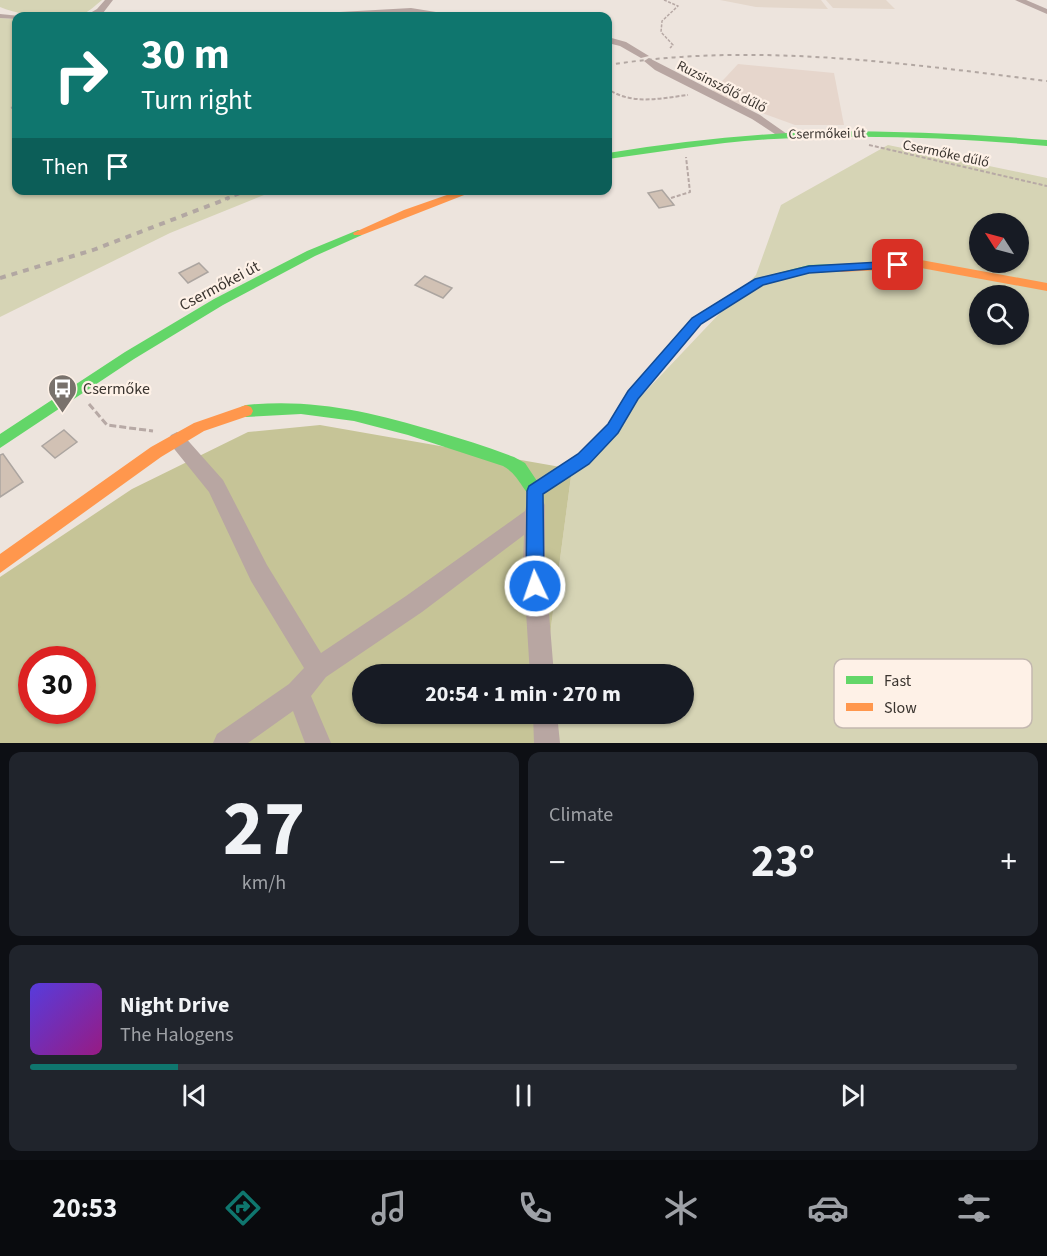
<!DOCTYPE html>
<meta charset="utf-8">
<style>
body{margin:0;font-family:"Source Sans 3",sans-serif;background:#20242c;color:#f1f3f6;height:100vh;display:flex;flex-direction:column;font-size:22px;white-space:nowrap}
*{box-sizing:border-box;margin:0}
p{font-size:20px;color:#9ea1a6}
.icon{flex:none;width:33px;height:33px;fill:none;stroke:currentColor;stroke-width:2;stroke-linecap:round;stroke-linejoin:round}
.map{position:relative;height:743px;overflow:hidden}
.sheet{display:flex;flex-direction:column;gap:9px;padding:9px;background:#0d0f14;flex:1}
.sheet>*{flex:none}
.banner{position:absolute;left:12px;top:12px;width:600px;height:183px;border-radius:12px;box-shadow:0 2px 4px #0004;background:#0f766e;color:#fff;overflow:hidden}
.needle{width:39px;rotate:306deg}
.fabs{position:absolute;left:969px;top:213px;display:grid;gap:12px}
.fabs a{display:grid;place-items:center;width:60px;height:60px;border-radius:50%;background:#171b24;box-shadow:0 2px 4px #0004;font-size:30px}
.speed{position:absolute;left:18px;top:646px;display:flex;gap:12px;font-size:30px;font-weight:700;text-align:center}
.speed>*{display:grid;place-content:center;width:78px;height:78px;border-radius:50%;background:#171b24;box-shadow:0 2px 4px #0004;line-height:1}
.speed .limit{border:9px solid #d22;background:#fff;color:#111}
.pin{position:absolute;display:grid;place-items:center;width:51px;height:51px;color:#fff;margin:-26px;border-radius:12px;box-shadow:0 3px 9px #0006}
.me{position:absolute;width:66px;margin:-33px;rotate:357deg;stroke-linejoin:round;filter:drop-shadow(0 0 4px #0008)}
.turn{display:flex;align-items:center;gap:21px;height:126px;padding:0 30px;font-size:27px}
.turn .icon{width:78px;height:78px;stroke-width:2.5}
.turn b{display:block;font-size:42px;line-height:51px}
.then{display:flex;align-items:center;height:57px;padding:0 30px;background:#0003;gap:12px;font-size:22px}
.big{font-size:45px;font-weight:700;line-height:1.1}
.sheet .widget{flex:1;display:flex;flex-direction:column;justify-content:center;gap:9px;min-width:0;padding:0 21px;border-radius:12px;background:#20242c}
.sheet .dial{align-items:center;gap:0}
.dial b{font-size:78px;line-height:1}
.song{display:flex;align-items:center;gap:18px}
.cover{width:72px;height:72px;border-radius:9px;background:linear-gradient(135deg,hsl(250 70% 55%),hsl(310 70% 35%))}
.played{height:6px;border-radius:3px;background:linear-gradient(90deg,#0f766e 15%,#363941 15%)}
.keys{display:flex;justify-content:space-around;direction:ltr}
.heat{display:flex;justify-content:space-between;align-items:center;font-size:33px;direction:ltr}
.sheet .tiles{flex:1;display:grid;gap:9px;grid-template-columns:1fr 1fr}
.widget:last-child{grid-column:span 2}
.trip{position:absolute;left:352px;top:664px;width:342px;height:60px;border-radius:30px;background:#171b24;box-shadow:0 2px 4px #0004;font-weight:700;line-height:60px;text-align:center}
.menu{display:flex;height:96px;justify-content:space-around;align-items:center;background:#090b0e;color:#9ea1a6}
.menu .icon{width:42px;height:42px}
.menu .active{color:#0f766e}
.menu b{font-size:27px;color:#f1f3f6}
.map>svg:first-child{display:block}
.industrial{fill:#e6d6cc}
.education{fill:#e4d7cb}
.green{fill:#d6d4b5;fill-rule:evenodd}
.forest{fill:#c6c497;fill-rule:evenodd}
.building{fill:#d1c1b4;stroke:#aca5a0;stroke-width:1.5}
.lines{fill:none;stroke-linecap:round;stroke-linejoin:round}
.path-far2{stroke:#b7a9a5;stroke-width:1.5;stroke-dasharray:3 1.5;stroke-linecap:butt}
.path-far1{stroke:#b7a9a5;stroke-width:2;stroke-dasharray:4 2;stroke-linecap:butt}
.path{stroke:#b7a9a5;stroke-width:3;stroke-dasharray:7 3;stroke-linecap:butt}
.street{fill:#b8a6a2;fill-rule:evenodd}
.fast{fill:#63d668;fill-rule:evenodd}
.slow{fill:#ff974d;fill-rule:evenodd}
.rail-far2{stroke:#b2a7a2;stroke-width:2;stroke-dasharray:4 4;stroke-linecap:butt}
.rail-far1{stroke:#b2a7a2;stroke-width:3;stroke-dasharray:5 5;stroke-linecap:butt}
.rail{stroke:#b2a7a2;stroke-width:4;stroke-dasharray:6 6;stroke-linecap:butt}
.route{fill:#1a73e8;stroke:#114b97;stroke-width:1.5}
.labels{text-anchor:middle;stroke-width:4.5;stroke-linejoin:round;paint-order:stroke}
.far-street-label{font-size:14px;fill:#3a342f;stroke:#fef1e7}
.street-label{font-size:16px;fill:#3a342f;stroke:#fef1e7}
.poi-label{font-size:16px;fill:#3a342f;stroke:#fef1e7;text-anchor:start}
.key{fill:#fef1e7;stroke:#c3b8b0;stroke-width:1.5}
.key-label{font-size:16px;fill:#3a342f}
</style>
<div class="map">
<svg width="1047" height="743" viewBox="0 0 1047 743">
<rect width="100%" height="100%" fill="#ede4dd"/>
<path class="industrial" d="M738 64 834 73 844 125H795L737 104 712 92Z"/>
<path class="education" d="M720 0H821L828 9 756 7Z
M826 0H886L895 9 833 8Z"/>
<path class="green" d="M0 0H102C95 6 87 13 79 16 58 21 19 15 0 7Z
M0 18 16 19V190L274 191 170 233 0 317Z
M888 145 1047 178V743H542L544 714H684V675H547L551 627 572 469 756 275 781 205ZM980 224H1018V262H980ZM980 296H1018V334H980Z"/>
<path class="forest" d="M320 425 572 469 551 627 547 675H363V714H544L542 743H0V577L132 489 248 432ZM32 660H82V711H32Z"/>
<path class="building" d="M662 190 674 205 659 208 648 193Z
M199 263 208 272 188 283 179 273Z
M425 276 452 288 443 298 415 285Z
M64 430 77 442 55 458 42 446Z
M3 454 23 482 0 497V455Z"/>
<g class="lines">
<path class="path-far2" d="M664 0 678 6 662 21 661 32 673 45 670 48"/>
<path class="path-far1" d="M611 91C635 105 662 98 688 95
M11 108 16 106
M869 145 1047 186
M671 198 690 192 686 157"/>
<path class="path" d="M89 404 107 425 153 431"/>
<path class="street" d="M105 0H113L103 13 169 14 173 16H85L97 9Z
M1015 0H1026L1047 9V14Z
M411 8 461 16H442L411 12 300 16 304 14Z
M0 14 20 16H16V19L0 18Z
M608 37 626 42 649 56 641 58 620 46 608 43Z
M649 58 760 115 787 134 782 137 778 136 752 119 655 70 644 61Z
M177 432 183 435 223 480 267 565 321 653 406 596 525 511 528 499 535 496 542 499 545 505V564L554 675H530L523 564 524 535 422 612 326 677 311 696 331 743H305L293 711 248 743H213L217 734 289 684 304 668 251 581 209 492 171 445 168 440 171 435Z
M533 714H557L560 743H534Z"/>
<path class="fast" d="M827 131C901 131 974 134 1047 140V146C956 138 866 134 774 139 718 142 663 152 608 159V153C680 141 753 134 827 131Z
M358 230 362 231V235L315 256 223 305 134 359 0 448V434L125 352 214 299 307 251Z
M841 264 847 268 845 271 809 273 763 285 700 324 638 399 618 432 588 464 535 498C523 494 520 475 503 466L408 435 354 421 301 414 246 417 241 415 239 411 241 407 246 405C312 398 372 412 435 431 462 439 488 447 514 457L525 463 537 481 578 454 608 424 628 391 692 318 755 279 809 265Z"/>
<path class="slow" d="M461 190H477L362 235H354L353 233 404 210Z
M921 260 1047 283V291L921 268 841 272 835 268 841 264Z
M246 405 251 407 253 411 251 415 204 431 161 457 0 573V554L151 447 194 423Z"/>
<path class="rail-far2" d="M608 65C753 42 902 63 1047 81"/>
<path class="rail-far1" d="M225 199 250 190"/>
<path class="rail" d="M0 278 93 250 229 198"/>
</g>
<path class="route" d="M898 261 904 265 902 267 809 273 763 285 701 324 638 399 618 433 589 464 543 494 544 586 542 592 535 595 529 592 526 586 527 491 529 486 578 454 608 424 628 391 692 318 755 279 809 266Z"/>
<defs>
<symbol id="bus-pin" viewBox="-11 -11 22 30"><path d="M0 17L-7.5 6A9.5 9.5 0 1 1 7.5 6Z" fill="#79726c" stroke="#fef1e7"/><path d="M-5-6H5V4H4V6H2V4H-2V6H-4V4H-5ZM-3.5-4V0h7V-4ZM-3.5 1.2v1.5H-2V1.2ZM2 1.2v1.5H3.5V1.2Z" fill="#fff"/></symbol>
</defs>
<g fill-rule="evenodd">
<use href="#bus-pin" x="46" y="372" width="33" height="45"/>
</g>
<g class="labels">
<g class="far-street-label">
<text transform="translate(722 86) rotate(27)" y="5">Ruzsinszőlő dűlő</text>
<text transform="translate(827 133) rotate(-1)" y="5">Csermőkei út</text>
<text transform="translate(946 153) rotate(12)" y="5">Csermőke dűlő</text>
</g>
<g class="street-label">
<text transform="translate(219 285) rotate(-28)" y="6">Csermőkei út</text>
</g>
<g class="poi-label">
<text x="83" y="394">Csermőke</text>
</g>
</g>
<rect x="834" y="659" width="198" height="69" rx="9" class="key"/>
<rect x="846" y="676" width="27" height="8" fill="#63d668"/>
<rect x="846" y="703" width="27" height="8" fill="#ff974d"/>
<g class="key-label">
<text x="884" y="686">Fast</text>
<text x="884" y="713">Slow</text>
</g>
</svg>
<div class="fabs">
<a><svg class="needle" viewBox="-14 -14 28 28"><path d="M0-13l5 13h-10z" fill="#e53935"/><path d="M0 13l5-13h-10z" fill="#9ea1a6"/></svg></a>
<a><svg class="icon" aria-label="search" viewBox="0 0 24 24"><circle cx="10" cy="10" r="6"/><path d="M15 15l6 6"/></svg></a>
</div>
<div class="speed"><div class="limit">30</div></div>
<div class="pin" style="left:898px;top:265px;background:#d93025"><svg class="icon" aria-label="arrive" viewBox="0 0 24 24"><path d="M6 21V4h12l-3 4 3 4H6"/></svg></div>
<svg class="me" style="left:535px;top:586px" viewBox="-20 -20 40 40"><circle r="17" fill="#1a73e8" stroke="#fff" stroke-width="3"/><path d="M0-11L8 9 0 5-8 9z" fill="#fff"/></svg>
<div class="trip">20:54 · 1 min · 270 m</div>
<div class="banner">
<div class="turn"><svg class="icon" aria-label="right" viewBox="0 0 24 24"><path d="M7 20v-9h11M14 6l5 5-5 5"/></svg><div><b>30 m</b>Turn right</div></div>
<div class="then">Then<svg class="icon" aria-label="arrive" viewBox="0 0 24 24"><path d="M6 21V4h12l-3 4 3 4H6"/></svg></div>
</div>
</div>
<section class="sheet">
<div class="tiles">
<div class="widget dial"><b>27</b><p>km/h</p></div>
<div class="widget"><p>Climate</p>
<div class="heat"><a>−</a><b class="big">23°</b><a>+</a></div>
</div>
<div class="widget">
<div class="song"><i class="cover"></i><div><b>Night Drive</b><p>The Halogens</p></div></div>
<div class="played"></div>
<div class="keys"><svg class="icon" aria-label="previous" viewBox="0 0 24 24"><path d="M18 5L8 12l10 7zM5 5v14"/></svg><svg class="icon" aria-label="pause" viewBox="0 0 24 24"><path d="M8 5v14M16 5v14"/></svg><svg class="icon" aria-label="next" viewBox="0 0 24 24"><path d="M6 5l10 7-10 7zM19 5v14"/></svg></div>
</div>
</div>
</section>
<nav class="menu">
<b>20:53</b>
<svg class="icon active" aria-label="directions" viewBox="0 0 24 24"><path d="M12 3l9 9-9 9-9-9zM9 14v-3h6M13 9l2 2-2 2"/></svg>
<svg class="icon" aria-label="music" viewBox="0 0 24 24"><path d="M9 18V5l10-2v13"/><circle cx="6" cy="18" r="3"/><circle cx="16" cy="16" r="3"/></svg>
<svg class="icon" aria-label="phone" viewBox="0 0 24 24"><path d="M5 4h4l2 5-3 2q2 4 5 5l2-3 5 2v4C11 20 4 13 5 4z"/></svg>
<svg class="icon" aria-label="climate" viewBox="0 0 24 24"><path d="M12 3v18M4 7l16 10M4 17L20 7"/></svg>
<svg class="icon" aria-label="car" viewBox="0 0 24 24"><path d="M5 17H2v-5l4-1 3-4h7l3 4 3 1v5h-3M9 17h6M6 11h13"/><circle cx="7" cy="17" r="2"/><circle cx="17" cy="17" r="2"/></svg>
<svg class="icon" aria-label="filters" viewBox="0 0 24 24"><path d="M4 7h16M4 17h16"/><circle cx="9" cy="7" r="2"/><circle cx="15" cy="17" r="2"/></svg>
</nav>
